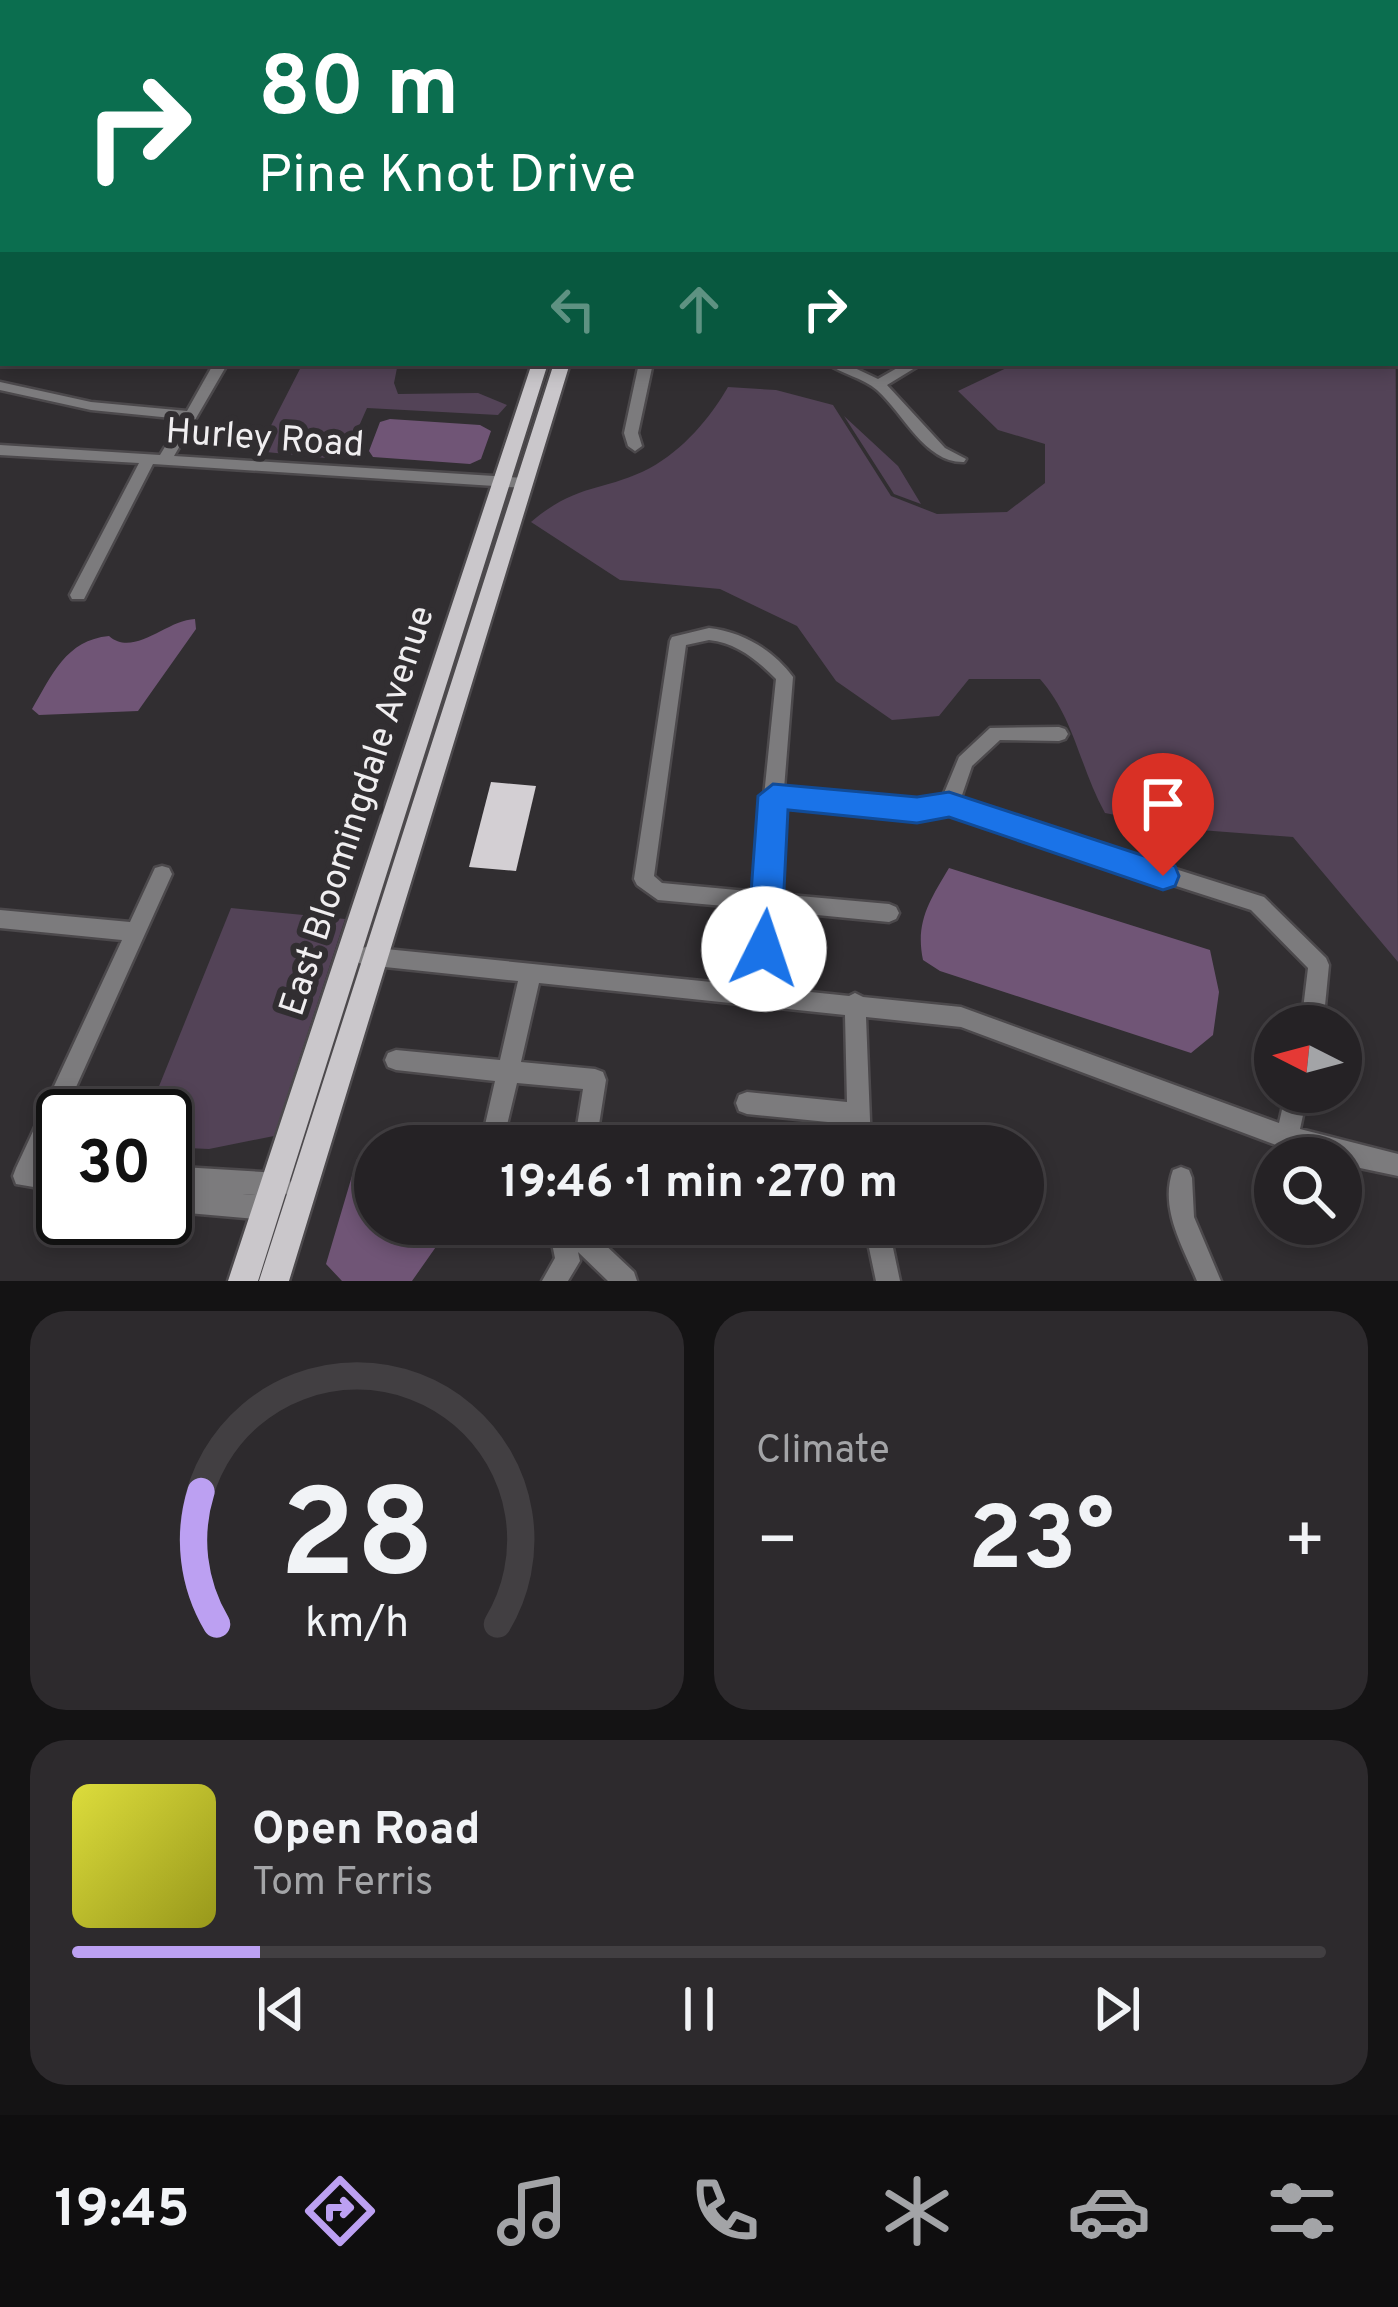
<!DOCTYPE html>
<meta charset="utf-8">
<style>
body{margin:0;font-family:Overpass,sans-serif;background:#2d2a2d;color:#f1f3f6;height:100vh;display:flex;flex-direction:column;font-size:45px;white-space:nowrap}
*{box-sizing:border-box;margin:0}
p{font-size:39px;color:#a3a4a7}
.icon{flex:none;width:66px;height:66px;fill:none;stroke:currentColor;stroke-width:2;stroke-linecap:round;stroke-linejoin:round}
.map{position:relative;height:1281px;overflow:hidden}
.panel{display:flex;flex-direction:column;gap:30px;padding:30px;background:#141314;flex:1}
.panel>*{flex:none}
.guide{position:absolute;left:0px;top:0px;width:1398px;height:366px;box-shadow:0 6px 18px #0003,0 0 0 3px #423f42;background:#0b6e4f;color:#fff;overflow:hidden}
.needle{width:78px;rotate:276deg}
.fabs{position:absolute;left:1254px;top:1005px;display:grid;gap:24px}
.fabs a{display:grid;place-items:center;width:108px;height:108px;border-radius:50%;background:#252225;box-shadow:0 6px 18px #0003,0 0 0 3px #423f42;font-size:60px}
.speed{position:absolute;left:36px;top:1089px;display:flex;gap:24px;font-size:60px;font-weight:700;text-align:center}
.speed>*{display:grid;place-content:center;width:156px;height:156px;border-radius:50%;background:#252225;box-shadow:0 6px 18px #0003,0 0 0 3px #423f42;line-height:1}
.speed .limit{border:6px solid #111;border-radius:18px;background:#fff;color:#111}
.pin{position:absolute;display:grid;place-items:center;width:102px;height:102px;color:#fff;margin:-123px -51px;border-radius:50% 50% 50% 0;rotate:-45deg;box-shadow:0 0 12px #0007}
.pin .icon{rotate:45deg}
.me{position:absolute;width:132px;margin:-66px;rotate:4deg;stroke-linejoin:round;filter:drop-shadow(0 0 9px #0008)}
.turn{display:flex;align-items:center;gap:42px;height:252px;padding:0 60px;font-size:54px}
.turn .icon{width:156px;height:156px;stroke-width:2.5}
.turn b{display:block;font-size:84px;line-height:102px}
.lanes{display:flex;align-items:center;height:114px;padding:0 60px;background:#0003;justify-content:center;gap:60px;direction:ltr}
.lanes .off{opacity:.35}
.big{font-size:90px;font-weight:700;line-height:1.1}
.panel .tile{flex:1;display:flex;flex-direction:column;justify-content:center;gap:18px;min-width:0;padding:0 42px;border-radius:36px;background:#2d2a2d}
.panel .dial{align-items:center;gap:0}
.dial svg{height:312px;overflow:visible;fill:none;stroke:#423f42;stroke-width:7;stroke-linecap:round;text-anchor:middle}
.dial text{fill:#f1f3f6;stroke:none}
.song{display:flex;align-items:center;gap:36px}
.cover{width:144px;height:144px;border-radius:18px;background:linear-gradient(135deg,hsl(60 70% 55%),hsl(60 70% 35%))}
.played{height:12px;border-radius:6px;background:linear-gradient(90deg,#bca0f2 15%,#423f42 15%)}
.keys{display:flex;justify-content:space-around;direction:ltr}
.heat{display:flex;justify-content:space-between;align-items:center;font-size:66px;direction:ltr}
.panel .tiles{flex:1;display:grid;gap:30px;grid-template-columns:1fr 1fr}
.tile:last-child{grid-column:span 2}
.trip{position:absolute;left:354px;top:1125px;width:690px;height:120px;border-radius:60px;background:#252225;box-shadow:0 6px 18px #0003,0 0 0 3px #423f42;font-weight:700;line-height:120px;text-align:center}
.dock{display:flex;height:192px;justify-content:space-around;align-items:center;background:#0f0e0f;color:#a3a4a7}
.dock .icon{width:84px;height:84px}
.dock .active{color:#bca0f2}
.dock b{font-size:54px;color:#f1f3f6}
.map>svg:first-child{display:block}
.green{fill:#534357}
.water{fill:#705576}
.building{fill:#d3cfd3}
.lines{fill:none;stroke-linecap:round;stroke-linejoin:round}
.minor-casing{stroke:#4c494c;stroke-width:5}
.major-casing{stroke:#4c494c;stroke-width:5}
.minor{fill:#7c7b7d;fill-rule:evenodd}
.major{fill:#cac7cb;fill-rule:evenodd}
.route{fill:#1a73e8;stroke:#114b97;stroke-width:3}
.labels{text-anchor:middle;stroke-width:12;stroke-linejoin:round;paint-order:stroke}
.street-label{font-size:36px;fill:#f0eef0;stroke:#312e31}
</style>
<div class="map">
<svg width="1398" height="1281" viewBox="0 0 1398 1281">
<rect width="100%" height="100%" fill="#312e31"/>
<path class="green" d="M1395 201 1398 962 1293 837 1187 829 1105 813C1080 768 1074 717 1040 679H969L939 716 892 720 836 681 797 626 720 589 620 580 531 522C578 482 604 492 650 468 683 450 710 418 728 387L776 390 833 405 891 496 937 514 1007 512 1045 483V444L998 430 958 391 1017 363H1395Z
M303 363H398L394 383 398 394 478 393 507 405 498 415 367 408 347 453 326 458 266 452 260 447Z
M844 416 898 466 921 504 894 494Z
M231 908 345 919 274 1136 209 1149 165 1147V1116H147Z"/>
<path class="water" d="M390 419 480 425 491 431 481 459 470 464 373 457 369 451 380 422Z
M195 619 196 629 138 711 39 715 32 709C52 675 66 640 109 636 134 658 166 620 195 619Z
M949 868 1210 950 1219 992 1213 1035 1191 1053 940 971 923 960C915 922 930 900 949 868Z
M375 1156V1224H452L412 1281H342L326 1264 357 1159Z"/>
<path class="building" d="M491 782 536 786 516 871 469 867Z"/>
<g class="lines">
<defs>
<path id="minor" d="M839 0 843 1 844 3H835Z
M214 363H228L174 456 525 478 532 483 525 488 153 464 84 599H72L70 595 139 463 0 455V445L160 455 182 419 91 410 0 390V382L91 402 187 411Z
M639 363H653L638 433 642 446 635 451 628 446 624 433Z
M826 363H844L878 379 906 363H923L887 385 945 448 966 459 964 462C925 463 904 414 877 390 863 378 842 374 826 363Z
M709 628C743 632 773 650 793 677L784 789 917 802 942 798 959 757 990 728 1059 727 1065 729 1068 734 1065 739 1059 741 1000 740 972 766 960 801 1264 897 1326 958 1329 965 1323 1026H1301L1308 968 1251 910 949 813 917 818 783 805 777 894 889 904 896 907 899 913 896 919 889 922 776 911 772 988 849 996 855 993 863 997 961 1007 1279 1123 1286 1092H1308L1300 1129 1398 1154V1176L1341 1164V1158C1324 1158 1298 1149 1286 1152L1278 1149 1276 1145 961 1027 866 1017 871 1146H849L848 1124 747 1114 739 1111 736 1103 739 1095 747 1092 847 1102 845 1015 539 983 521 1062 595 1069 603 1072 606 1080 598 1131 589 1146H564L577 1126 583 1089 517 1083 507 1125 512 1146H490L485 1125 495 1081 396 1070 388 1067 385 1060 388 1053 396 1050 500 1060 518 981 366 965 359 963 356 956 359 949 366 947 751 986 757 909 658 900 637 885 634 879 670 641 672 637ZM709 640C737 643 757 660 776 679L764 796 758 892 662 883 654 876 686 645Z
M162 866 169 868 172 874 40 1167 63 1170V1192L16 1184 13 1176 16 1168 122 940 0 928V910L130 922 155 868Z
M165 1166 280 1173 288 1177 292 1185 288 1193 280 1197 229 1193 268 1196 276 1200 280 1208 276 1216 268 1220 165 1211Z
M1181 1167 1189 1170 1192 1178 1194 1217 1221 1281H1197C1183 1247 1159 1208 1173 1170Z
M548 1224H583L634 1272 637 1281H608L578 1252 580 1261 568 1281H542L555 1258Z
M864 1224H888L900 1281H876Z"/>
<path id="major" d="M645 0H657L656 3H644Z
M532 363H548L258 1281H228Z
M554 363H570L289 1281H259Z"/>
</defs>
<use href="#minor" class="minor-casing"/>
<use href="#major" class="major-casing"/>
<use href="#minor" class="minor"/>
<use href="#major" class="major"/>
</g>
<path class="route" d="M773 784 917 797 949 792 1175 866 1179 876 1175 886 1163 890 949 817 917 823 788 810 781 949 776 960 764 964 752 960 747 949 758 796Z"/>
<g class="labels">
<g class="street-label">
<text transform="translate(265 436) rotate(4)" y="13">Hurley Road</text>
<text transform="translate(355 810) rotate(-72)" y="13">East Bloomingdale Avenue</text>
</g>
</g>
</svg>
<div class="fabs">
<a><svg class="needle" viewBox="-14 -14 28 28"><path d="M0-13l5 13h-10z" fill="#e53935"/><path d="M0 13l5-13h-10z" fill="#a3a4a7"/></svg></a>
<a><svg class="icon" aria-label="search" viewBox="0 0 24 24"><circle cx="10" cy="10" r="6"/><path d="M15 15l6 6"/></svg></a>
</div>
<div class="speed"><div class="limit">30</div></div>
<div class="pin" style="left:1163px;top:876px;background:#d93025"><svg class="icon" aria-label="arrive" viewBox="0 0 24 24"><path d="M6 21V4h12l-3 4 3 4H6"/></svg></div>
<svg class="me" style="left:764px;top:949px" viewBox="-20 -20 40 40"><circle r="19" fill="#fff"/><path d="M0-13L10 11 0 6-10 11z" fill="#1a73e8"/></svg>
<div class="trip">19:46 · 1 min · 270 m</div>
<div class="guide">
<div class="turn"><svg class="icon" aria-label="right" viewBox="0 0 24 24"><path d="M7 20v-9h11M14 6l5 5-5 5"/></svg><div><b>80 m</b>Pine Knot Drive</div></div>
<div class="lanes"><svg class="icon off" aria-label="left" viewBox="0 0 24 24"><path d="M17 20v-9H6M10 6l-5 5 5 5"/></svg><svg class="icon off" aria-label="ahead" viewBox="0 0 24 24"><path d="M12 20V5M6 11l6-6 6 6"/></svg><svg class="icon" aria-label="right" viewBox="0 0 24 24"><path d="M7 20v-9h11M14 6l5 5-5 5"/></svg></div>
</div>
</div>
<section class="panel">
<div class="tiles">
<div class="tile dial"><svg viewBox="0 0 100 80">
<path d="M14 69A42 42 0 1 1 86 69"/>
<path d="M14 69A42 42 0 0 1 10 35" stroke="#bca0f2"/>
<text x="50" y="56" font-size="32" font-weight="700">28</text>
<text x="50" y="72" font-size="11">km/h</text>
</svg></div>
<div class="tile"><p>Climate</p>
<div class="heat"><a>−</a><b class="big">23°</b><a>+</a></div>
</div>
<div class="tile">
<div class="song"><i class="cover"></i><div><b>Open Road</b><p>Tom Ferris</p></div></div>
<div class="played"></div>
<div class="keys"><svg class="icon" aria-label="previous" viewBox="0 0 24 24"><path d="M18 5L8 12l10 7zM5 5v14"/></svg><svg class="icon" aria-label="pause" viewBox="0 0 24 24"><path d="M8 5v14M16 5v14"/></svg><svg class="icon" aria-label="next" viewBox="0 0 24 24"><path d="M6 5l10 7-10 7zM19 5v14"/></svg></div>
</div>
</div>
</section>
<nav class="dock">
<b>19:45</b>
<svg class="icon active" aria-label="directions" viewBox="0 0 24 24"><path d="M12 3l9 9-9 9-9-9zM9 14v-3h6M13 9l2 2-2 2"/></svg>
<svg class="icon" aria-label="music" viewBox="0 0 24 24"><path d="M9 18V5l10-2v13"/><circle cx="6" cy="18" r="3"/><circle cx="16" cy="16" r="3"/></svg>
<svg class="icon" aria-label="phone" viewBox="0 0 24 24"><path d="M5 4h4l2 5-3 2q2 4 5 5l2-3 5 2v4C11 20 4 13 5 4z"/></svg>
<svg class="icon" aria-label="climate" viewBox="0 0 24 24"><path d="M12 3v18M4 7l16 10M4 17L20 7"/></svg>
<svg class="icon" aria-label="car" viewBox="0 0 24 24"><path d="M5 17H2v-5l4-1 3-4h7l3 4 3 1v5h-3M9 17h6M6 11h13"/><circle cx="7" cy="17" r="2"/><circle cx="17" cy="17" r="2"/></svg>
<svg class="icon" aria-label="filters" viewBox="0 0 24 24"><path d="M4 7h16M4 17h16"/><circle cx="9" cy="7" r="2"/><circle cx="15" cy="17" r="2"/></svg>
</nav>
